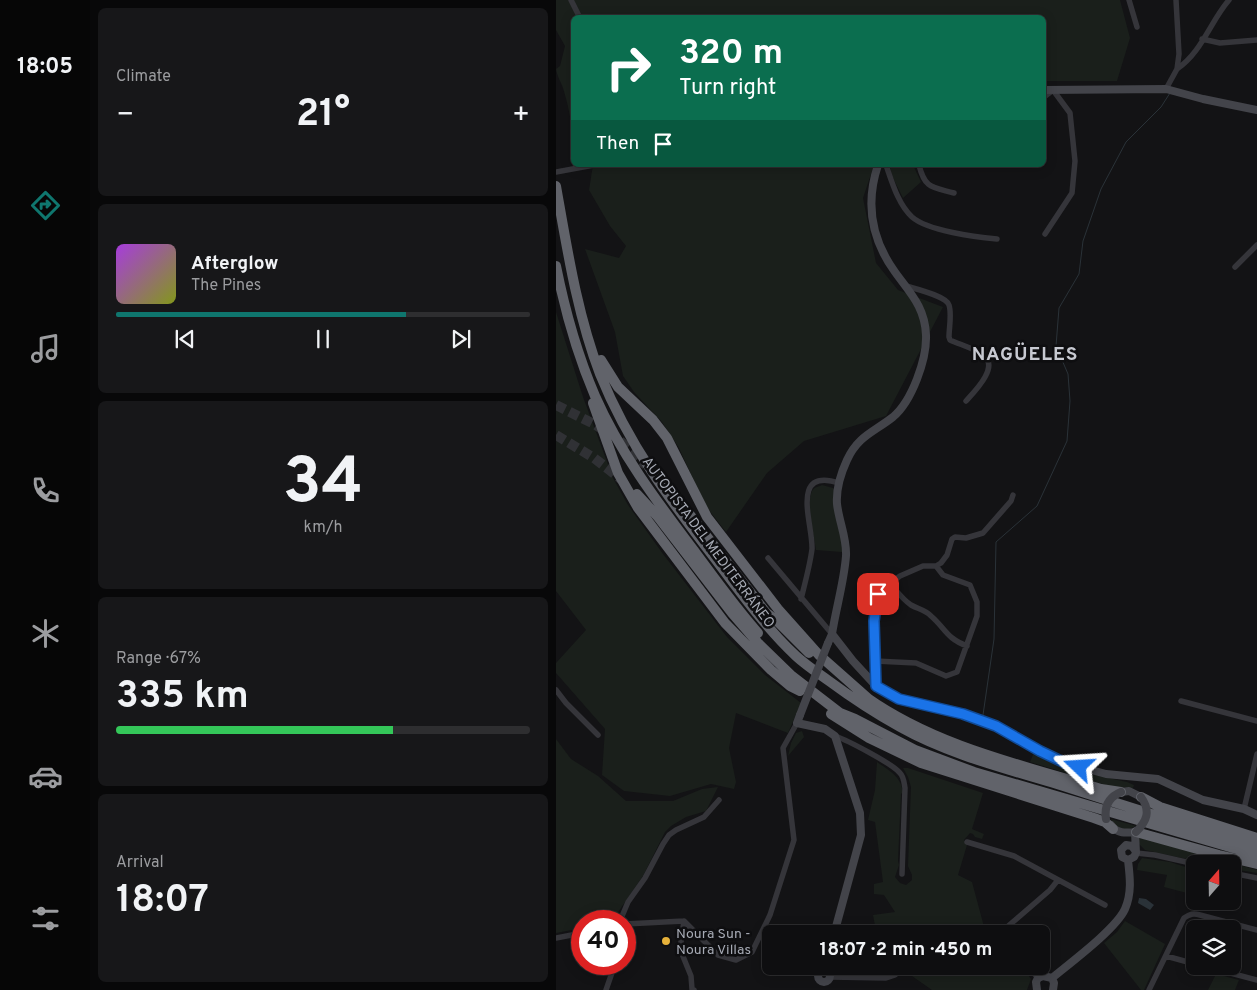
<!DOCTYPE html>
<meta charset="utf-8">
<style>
body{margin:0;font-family:Overpass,sans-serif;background:#171719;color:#f1f3f6;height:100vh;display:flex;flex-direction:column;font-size:19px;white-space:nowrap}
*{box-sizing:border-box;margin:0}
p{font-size:16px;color:#9b9c9f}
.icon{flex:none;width:28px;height:28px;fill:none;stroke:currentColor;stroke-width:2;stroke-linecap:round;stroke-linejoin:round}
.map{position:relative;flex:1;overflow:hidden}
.panel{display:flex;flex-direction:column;gap:8px;padding:8px;background:#080809;width:466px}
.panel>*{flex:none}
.top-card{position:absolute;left:15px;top:15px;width:475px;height:152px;border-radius:8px;box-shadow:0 2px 12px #0003,0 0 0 1px #2e2e30;background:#0b6e4f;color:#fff;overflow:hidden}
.needle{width:32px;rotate:20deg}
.tools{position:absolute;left:630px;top:855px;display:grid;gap:10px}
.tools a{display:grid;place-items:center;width:55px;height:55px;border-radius:8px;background:#0e0e10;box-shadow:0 2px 12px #0003,0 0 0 1px #2e2e30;font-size:25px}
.speed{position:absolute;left:15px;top:910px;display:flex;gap:10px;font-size:25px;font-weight:700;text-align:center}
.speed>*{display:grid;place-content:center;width:65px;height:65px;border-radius:50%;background:#0e0e10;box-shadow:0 2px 12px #0003,0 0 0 1px #2e2e30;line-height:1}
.speed .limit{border:8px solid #d22;background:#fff;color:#111}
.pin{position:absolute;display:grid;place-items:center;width:42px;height:42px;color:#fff;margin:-21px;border-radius:10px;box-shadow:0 2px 8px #0006}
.me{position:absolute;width:55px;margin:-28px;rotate:290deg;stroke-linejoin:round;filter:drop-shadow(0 0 4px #0008)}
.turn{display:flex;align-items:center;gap:18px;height:105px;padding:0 25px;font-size:22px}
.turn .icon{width:65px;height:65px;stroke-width:2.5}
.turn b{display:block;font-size:35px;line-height:42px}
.then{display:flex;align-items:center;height:48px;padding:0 25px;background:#0003;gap:10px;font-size:19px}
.big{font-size:38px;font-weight:700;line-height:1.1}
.panel .widget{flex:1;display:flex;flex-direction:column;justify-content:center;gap:8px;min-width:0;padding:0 18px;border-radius:8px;background:#171719}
.panel .dial{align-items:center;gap:0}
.dial b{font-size:65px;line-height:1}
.song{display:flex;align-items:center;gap:15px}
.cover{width:60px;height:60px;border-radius:8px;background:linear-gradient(135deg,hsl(280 70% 55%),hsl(70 70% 35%))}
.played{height:5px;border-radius:2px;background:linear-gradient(90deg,#0f766e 70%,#2e2e30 70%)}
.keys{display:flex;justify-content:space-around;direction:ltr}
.heat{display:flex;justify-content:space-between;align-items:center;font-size:28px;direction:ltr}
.charge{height:8px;border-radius:4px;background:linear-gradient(90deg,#34c759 67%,#2e2e30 0)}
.trip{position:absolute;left:206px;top:925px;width:288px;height:50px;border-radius:8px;background:#0e0e10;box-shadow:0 2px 12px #0003,0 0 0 1px #2e2e30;font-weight:700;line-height:50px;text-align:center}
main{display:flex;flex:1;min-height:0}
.menu{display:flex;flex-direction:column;width:90px;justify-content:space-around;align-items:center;background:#060606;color:#9b9c9f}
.menu .icon{width:35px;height:35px}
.menu .selected{color:#0f766e}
.menu b{font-size:22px;color:#f1f3f6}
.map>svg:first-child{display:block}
.green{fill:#1a1f1b}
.water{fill:#2a3238}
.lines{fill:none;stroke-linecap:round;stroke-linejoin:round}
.stream{stroke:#2a3238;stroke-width:1}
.highway-tunnel{stroke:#303135;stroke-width:10;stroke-dasharray:10 5;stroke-linecap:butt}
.street{stroke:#35353a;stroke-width:5.5}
.secondary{stroke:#43444a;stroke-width:8}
.highway{stroke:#61636a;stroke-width:10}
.secondary-bridge{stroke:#43444a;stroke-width:8}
.route-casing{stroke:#114b97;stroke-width:12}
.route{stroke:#1a73e8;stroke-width:9}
.poi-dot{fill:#e6b13a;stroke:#0e0e10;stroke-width:2}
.labels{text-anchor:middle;stroke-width:5;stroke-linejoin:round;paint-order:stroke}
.street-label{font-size:14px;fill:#a6aab4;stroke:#0e0e10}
.poi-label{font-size:14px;fill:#a6aab4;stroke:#0e0e10;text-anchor:start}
.district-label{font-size:19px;font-weight:bold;letter-spacing:1px;fill:#c7c9d1;stroke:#0e0e10}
</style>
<main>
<nav class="menu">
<b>18:05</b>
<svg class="icon selected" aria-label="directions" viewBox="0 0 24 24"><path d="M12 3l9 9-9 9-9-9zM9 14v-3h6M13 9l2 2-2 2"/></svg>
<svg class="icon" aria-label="music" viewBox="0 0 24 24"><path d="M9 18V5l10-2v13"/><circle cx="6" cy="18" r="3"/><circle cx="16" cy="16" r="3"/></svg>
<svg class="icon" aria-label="phone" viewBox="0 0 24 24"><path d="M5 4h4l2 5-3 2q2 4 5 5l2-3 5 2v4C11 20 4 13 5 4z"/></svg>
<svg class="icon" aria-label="climate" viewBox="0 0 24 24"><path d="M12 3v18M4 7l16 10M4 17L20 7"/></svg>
<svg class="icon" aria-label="car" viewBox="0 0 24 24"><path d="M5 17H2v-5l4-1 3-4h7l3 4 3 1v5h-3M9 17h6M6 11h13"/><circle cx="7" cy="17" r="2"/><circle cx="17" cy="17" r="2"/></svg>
<svg class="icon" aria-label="filters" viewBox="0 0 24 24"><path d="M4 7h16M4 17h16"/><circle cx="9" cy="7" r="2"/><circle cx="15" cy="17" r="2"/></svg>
</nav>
<section class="panel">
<div class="widget"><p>Climate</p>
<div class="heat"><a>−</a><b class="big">21°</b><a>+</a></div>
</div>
<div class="widget">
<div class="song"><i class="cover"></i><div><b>Afterglow</b><p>The Pines</p></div></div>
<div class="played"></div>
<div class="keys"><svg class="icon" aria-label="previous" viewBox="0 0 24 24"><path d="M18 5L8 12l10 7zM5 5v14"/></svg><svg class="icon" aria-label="pause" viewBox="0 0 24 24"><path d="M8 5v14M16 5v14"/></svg><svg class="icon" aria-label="next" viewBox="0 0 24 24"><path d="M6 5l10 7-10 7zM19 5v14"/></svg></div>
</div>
<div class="widget dial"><b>34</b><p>km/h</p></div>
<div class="widget"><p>Range · 67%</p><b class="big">335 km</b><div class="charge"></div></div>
<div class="widget"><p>Arrival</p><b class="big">18:07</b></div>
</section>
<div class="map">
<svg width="701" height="990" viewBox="0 0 701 990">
<rect width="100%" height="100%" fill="#131315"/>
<path class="green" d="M0 0H564L574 38 561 81H488V18H18L17 140C16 123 12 104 7 88 5 82 1 76 0 69L4 66 9 46 0 30Z
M37 165H318L307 198 320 263 342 290 387 307 330 416 248 441 211 473 170 532 149 505 123 448 106 422 78 392 67 376 59 332 29 249 63 258 70 246 54 226 33 190Z
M334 165H357L365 182 347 198 335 174Z
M0 312 27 397 57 478 72 505 107 554 171 637 209 675 245 703 232 733 180 713 173 748 180 782 178 789 155 784 114 796 68 791 46 775 49 729 0 673V663L30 630 0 591Z
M266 485 277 488 279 491C274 511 287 532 286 552L260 550C258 536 250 503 256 491 258 487 262 487 266 485Z
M246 731 248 737 232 756 235 743 240 733Z
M0 739 15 759 42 776 70 801H117L146 789 162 787 150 811 130 817 115 826 109 832 87 876 56 921H26V928L0 933Z
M478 752 525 772 571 782 578 785 577 788 553 786 474 762Z
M321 762C332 770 345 776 347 792L345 794 342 861 343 865 339 877 344 883 350 885 356 880V875L352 866 355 787 352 777 347 768H352L427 793 416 829 428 834 426 839 419 837 417 834 414 833 408 840 411 845 402 875 416 882 430 934H347L349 926 320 931 317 915 339 912 328 895 318 894V884L327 882 319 822 312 820 319 790Z
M555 819 580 826C570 832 560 829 555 819Z
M583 838 593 839 701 870V873L676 869V864H653L589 850 582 843Z
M586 858 614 862 639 870V881H634L631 893 608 887 611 875 581 870 582 864Z
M569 921 609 944 588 990H585L548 943 561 932Z
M353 966H466L475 979 471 990H376L356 976Z
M660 974 683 980 679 990H652Z"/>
<path class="water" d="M583 898 590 899 598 905 594 910 582 903Z"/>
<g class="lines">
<path class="stream" d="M427 715 438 639 440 542 481 506 511 441 514 401 512 374 500 346 503 308 523 274 527 241 545 189 570 142 605 107 614 93"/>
<path class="highway-tunnel" d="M0 405 40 425 50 432
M0 435 38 458 65 479
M64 441 90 465"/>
<path class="street" d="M15 0 24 18
M573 0 581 27
M646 39 664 43 701 40
M621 69C646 52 654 22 673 0
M610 89 621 69 623 54 620 0
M488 97 497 90 514 113 519 161 516 193 489 234
M330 165C336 182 342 204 356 217 372 231 420 237 441 239
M363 165C369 189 376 187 398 193
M0 172 38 165
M679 267 701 245
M350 286C360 289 390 296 393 305 396 314 393 328 393 337L394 340C405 345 417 348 427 355 444 366 419 391 410 401
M212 558 276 634
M333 582C340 590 346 599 355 605 362 609 370 610 375 616 390 629 390 638 411 646
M245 599C249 583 254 565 256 549 257 524 233 467 283 483
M319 661 360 663 390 676 401 672 421 616V602L414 585 387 575 380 566
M320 686 318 621 321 597 325 590 344 576 367 566H380L385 563 391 555 396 539 399 537 410 538 427 533 455 501 457 495
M0 690 10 703 42 735
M625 701 701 721
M279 736C291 740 337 764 344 773 348 777 348 783 349 788L346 874
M688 809 701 754
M411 842 458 856 549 905
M580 853 599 855 639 864
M676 873 701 878
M64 921 72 902 89 878 107 844 113 835 120 830 148 817 163 800
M128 921 124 949 135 976 136 989 138 990
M69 924 128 921 162 955 180 960 196 952 214 915 238 840 227 748 241 723
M449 934 451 927 494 890 502 880
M0 938 26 933
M610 956 639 964
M471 966 482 978
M648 966 701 980
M274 977 330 978 339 975
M50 990 59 964
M593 990 628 918C634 914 637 913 644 915L701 930"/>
<path class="secondary" d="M488 90 610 89 647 99 701 110
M276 634 297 661 320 686 343 699 407 714 440 726 484 751 509 763 550 774 602 779 647 800 688 809 701 815
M272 643 276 634C280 608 288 582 290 556 291 538 283 522 281 504 280 490 285 473 291 460 302 436 318 432 337 417 356 401 371 359 370 335 369 307 354 293 339 272 315 239 309 204 322 165
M244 715 241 723 269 729 279 736 304 813 305 835 278 934
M565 792 573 791 585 797
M555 825C561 834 570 833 580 832
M579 832 580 853 578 857 572 860 566 857 565 850 570 845 576 846 579 850
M262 976a6 6 0 1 1 12 0a6 6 0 1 1-12 0Z
M496 978C514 963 560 929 569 909 576 893 574 877 572 860
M481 990 480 982 482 978 487 976 496 978 498 983 497 990"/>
<path class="highway" d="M0 186C11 248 21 314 44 374 72 444 114 500 160 560 185 593 210 628 240 656 251 666 262 673 273 681 296 698 319 713 344 727 392 754 448 768 501 784 567 805 633 827 701 845
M0 266C9 311 21 354 39 396 64 453 102 503 139 552 159 579 179 607 202 633
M45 360 62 387 97 420 111 438 151 517 222 609 263 655 315 701
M37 403 62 473 82 508 169 623 215 670 234 686 244 691
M113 488 212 615
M81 494 102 517 176 613 202 643 236 676 284 713 299 719 359 750 418 772 701 855
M208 611 221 621 253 653
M310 697C379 746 465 765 545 789L565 792
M275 714 313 738 365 763 538 818 549 822 557 829
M585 797 604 807 701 838
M580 832 663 855 701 864"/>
<path class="secondary-bridge" d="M244 715 272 643
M550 819C548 806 553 797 565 792
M580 832C591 821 595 811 585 797"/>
</g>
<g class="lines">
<defs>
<path id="route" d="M322 594 318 621 320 686 343 699 407 714 440 726 484 751 509 763 523 767"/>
</defs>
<use href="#route" class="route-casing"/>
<use href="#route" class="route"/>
</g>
<circle class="poi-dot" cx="110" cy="941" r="5"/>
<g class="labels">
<g class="street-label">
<text transform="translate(153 542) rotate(53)" y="5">AUTOPISTA DEL MEDITERRÁNEO</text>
</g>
<g class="poi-label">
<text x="120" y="938">Noura Sun -<tspan x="120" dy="16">Noura Villas</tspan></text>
</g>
<g class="district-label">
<text x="469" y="360">NAGÜELES</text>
</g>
</g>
</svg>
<div class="tools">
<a><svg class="needle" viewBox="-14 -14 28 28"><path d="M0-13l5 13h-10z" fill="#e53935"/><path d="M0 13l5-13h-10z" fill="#9b9c9f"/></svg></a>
<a><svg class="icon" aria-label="layers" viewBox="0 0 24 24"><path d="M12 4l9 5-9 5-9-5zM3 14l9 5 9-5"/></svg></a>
</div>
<div class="speed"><div class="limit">40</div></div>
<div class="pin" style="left:322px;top:594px;background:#d93025"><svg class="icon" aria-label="arrive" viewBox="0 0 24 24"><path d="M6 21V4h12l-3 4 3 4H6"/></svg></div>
<svg class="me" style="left:523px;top:767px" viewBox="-20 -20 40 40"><path d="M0-17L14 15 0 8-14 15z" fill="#1a73e8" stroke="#fff" stroke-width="4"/></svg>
<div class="trip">18:07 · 2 min · 450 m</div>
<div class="top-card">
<div class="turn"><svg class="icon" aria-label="right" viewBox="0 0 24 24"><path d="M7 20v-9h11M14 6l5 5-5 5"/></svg><div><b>320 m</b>Turn right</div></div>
<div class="then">Then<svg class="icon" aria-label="arrive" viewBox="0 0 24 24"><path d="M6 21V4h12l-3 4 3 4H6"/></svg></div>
</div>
</div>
</main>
